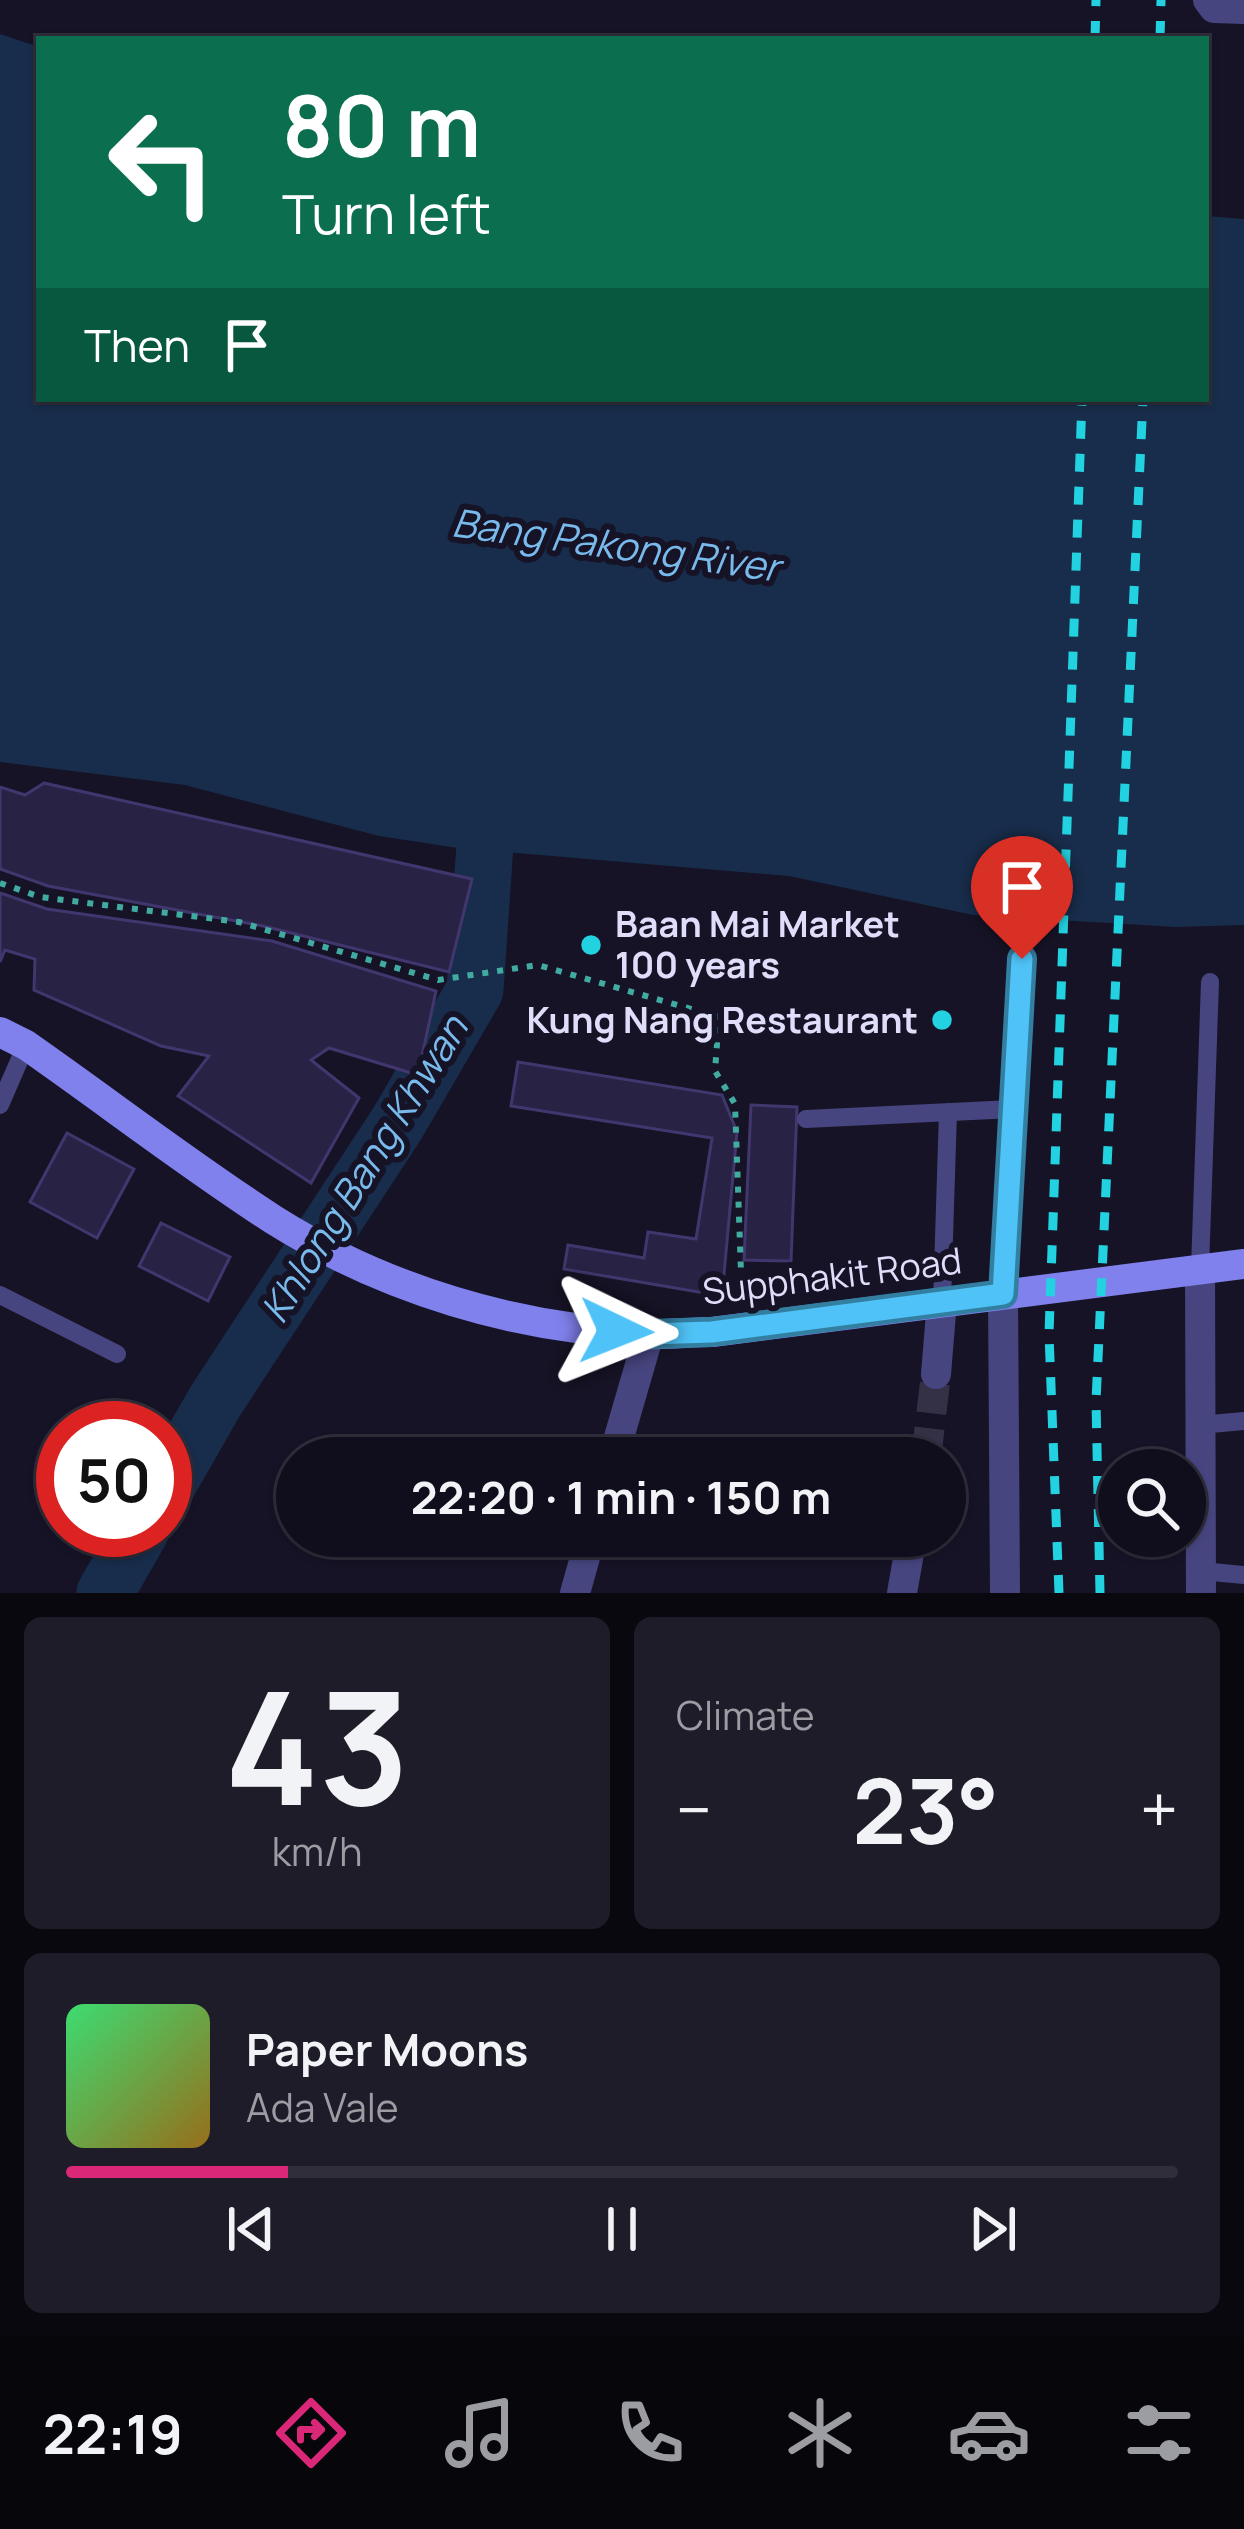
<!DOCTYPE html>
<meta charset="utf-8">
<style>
body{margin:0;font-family:Manrope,sans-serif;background:#1e1c29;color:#f1f3f6;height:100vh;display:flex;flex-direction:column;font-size:45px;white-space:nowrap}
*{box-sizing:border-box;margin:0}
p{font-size:39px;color:#9c9ca3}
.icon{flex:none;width:66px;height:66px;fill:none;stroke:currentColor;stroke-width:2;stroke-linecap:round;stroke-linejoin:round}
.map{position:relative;height:1593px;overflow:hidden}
.details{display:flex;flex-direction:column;gap:24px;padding:24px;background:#09080f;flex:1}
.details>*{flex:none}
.guide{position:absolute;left:36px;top:36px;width:1173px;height:366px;border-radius:0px;box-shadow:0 3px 9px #0004,0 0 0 3px #302e3b;background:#0b6e4f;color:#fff;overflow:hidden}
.controls{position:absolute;left:1098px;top:1449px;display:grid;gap:24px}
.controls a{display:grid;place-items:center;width:108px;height:108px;border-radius:50%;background:#100e1c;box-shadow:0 3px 9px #0004,0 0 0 3px #302e3b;font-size:60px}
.speed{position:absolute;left:36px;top:1401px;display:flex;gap:24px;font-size:60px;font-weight:700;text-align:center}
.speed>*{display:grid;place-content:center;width:156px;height:156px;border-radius:50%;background:#100e1c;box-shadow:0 3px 9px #0004,0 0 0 3px #302e3b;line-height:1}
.speed .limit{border:18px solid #d22;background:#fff;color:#111}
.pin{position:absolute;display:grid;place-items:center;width:102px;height:102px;color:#fff;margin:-123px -51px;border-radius:50% 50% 50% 0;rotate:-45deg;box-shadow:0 0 12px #0007}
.pin .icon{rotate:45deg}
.me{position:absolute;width:132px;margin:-66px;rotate:92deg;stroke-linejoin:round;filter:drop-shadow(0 0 9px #0008)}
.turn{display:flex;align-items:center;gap:42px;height:252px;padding:0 48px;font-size:54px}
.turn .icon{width:156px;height:156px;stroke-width:2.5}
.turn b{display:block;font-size:84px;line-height:102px}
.then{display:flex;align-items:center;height:114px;padding:0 48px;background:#0003;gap:24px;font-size:45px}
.big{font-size:90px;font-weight:700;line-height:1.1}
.details .card{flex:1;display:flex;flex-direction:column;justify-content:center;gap:18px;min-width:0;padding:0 42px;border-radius:18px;background:#1e1c29}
.details .dial{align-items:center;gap:0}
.dial b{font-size:156px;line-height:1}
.song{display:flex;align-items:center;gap:36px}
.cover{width:144px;height:144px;border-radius:18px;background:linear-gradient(135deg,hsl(140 70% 55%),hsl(40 70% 35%))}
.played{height:12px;border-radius:6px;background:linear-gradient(90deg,#db2777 20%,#302e3b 20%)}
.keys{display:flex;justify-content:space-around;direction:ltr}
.heat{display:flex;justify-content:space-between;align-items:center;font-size:66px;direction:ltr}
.details .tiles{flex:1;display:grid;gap:24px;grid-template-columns:1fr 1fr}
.card:last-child{grid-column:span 2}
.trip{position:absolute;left:276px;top:1437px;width:690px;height:120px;border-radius:60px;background:#100e1c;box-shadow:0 3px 9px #0004,0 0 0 3px #302e3b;font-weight:700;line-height:120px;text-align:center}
.tabs{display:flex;height:192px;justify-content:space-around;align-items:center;background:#06060b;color:#9c9ca3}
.tabs .icon{width:84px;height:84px}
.tabs .on{color:#db2777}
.tabs b{font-size:54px;color:#f1f3f6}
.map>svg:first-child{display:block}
.water{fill:#182d4b}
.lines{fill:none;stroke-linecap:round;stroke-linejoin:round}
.river{stroke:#182d4b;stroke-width:57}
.building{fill:#282245;stroke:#41376e;stroke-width:3}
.street-tunnel{stroke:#343146;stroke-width:30;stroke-dasharray:30 15;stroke-linecap:butt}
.path{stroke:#41aba2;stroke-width:6;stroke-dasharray:6 9;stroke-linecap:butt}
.lane{stroke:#46457f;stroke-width:18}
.street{stroke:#46457f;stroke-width:30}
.secondary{stroke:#8181ed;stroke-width:30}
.rail{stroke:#23d2e0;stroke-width:9;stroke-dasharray:18 15;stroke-linecap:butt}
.route-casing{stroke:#337fa1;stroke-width:30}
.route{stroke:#4fc3f7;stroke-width:21}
.poi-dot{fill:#23d2e0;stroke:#161326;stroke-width:4.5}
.labels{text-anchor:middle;stroke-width:12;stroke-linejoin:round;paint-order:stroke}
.poi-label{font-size:36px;font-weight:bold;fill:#e0ddfa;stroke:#161326;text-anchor:start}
.street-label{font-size:36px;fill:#e0ddfa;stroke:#161326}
.water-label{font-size:39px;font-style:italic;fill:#79baec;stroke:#161326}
</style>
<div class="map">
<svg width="1244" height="1593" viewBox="0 0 1244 1593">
<rect width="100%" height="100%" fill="#161326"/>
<path class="water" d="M0 34 39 47V399H1206V216L1244 219V925L1176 927 973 915 789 876 458 848 379 836 185 785 0 762Z"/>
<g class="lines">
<path class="river" d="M165 1489 216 1400 397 1124 475 990 490 772
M105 1593 141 1530"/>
</g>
<path class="building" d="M44 783 472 879 449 972 263 926 48 886 0 869V787L25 795Z
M0 893 47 909 272 941 436 991 418 1075 329 1048 311 1060 359 1098 311 1183 178 1096 209 1056 161 1046 34 990 35 959 5 950 0 962Z
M518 1062 722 1095 737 1132 722 1296 564 1269 568 1245 644 1258 648 1232 696 1239 712 1138 511 1106Z
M751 1105 797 1107 791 1261 744 1260Z
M67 1133 134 1169 97 1238 30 1202Z
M161 1223 230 1257 208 1301 139 1266Z"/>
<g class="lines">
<path class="street-tunnel" d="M926 1458 936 1374"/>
<path class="path" d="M0 883 40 897 239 922 438 980 538 965 719 1017 715 1071 735 1104 742 1300"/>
<path class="lane" d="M0 1105 26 1045
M806 1119 1013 1109
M1200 1268 1210 982
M1003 1294 1022 959
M0 1295 117 1354
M942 1301 948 1112
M1200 1425 1244 1421
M1201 1571 1244 1575"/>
<path class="street" d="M1208 0 1214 8 1244 9
M1200 1268 1201 1593
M1003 1294 1005 1593
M936 1374 942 1301
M613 1458 649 1334
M575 1593 591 1536
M902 1593 912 1536"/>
<path class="secondary" d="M0 1032 26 1045C109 1103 189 1165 274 1220 384 1289 518 1330 648 1334 669 1335 691 1332 712 1332L1244 1264"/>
<path class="rail" d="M1095 39 1096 0
M1160 39 1161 0
M1059 1593 1049 1334 1082 399
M1100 1593 1096 1401 1143 399"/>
</g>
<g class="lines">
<defs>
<path id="route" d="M616 1331 649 1334 712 1332 1003 1294 1022 959"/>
</defs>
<use href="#route" class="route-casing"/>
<use href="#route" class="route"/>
</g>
<g class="poi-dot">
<circle cx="591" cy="945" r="12"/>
<circle cx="942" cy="1020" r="12"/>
</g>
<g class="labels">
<g class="poi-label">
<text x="615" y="937">Baan Mai Market<tspan x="615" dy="41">100 years</tspan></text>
<text x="918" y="1033" text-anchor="end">Kung Nang Restaurant</text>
</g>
<g class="street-label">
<text transform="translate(832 1276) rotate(-7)" y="13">Supphakit Road</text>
</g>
<g class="water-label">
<text transform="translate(616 545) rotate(8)" y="14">Bang Pakong River</text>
<text transform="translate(364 1169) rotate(-58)" y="14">Khlong Bang Khwan</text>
</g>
</g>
</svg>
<div class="controls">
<a><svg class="icon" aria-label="search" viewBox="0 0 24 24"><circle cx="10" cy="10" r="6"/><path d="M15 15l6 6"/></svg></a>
</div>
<div class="speed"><div class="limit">50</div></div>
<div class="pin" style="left:1022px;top:959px;background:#d93025"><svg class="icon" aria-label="arrive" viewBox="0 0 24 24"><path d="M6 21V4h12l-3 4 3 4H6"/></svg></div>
<svg class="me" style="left:616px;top:1331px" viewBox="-20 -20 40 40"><path d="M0-17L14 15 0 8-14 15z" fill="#4fc3f7" stroke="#fff" stroke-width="4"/></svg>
<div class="trip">22:20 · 1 min · 150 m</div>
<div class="guide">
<div class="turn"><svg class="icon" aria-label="left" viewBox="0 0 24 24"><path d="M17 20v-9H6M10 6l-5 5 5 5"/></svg><div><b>80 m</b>Turn left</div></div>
<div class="then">Then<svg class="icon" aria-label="arrive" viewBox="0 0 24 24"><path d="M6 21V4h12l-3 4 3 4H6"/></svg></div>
</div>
</div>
<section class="details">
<div class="tiles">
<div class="card dial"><b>43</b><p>km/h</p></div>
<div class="card"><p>Climate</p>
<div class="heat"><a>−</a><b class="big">23°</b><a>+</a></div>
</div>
<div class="card">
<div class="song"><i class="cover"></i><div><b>Paper Moons</b><p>Ada Vale</p></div></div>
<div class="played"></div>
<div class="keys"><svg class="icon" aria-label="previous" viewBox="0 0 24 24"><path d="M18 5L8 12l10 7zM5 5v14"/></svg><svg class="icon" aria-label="pause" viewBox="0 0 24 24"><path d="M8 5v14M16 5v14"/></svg><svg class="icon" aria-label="next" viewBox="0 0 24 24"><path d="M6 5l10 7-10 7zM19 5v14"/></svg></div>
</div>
</div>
</section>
<nav class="tabs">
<b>22:19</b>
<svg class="icon on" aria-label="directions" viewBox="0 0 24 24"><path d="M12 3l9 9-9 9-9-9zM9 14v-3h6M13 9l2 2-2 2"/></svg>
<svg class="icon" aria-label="music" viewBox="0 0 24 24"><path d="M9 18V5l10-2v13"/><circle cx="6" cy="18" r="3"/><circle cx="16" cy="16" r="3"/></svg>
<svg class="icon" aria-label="phone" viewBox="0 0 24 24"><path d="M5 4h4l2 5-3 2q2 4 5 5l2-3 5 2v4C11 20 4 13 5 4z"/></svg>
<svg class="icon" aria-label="climate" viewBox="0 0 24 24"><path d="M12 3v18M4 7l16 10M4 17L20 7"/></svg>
<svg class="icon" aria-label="car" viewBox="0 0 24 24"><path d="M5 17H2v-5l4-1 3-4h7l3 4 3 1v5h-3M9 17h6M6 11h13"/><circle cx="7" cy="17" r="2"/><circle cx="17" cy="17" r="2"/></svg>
<svg class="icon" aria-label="filters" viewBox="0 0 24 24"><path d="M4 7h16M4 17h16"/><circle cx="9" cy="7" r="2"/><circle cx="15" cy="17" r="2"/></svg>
</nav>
